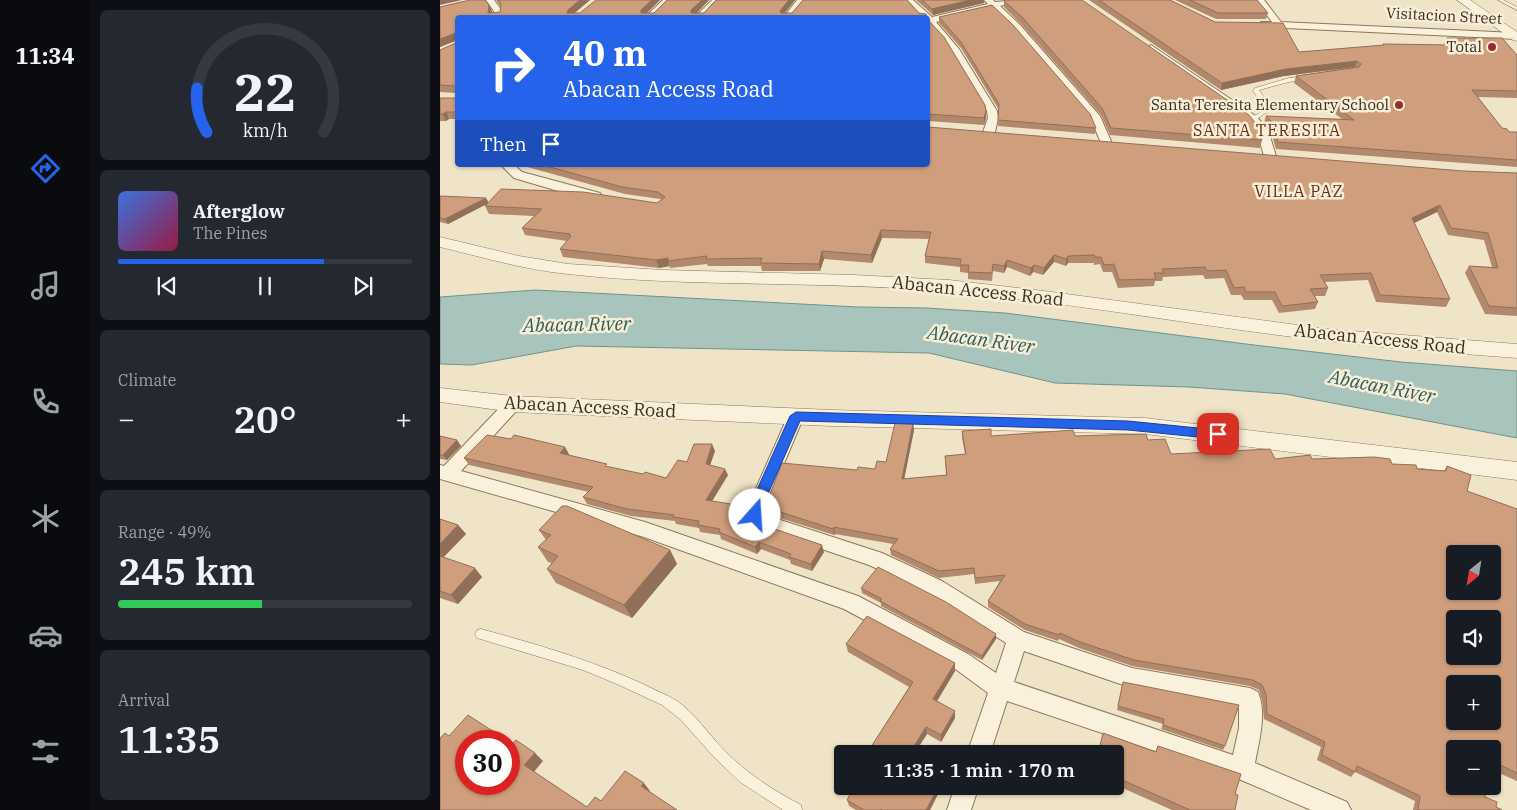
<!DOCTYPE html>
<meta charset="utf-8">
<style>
body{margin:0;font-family:"IBM Plex Serif",serif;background:#242831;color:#f1f3f6;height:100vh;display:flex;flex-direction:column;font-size:19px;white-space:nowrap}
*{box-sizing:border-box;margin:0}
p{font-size:16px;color:#9ea1a6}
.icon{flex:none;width:28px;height:28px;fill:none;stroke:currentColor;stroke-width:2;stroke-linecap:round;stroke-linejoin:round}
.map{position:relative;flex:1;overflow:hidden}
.drawer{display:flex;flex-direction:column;gap:10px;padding:10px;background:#0d0f14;width:350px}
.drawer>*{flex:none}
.guide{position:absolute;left:15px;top:15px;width:475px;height:152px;border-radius:5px;box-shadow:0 1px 4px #0004;background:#2563eb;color:#fff;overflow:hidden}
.needle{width:32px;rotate:210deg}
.fabs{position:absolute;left:1006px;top:545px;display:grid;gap:10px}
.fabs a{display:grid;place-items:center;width:55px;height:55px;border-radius:5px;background:#171b24;box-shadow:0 1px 4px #0004;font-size:25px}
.speed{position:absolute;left:15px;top:730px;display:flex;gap:10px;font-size:25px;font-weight:700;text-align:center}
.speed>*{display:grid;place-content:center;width:65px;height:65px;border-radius:50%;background:#171b24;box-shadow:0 1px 4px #0004;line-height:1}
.speed .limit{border:8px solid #d22;background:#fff;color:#111}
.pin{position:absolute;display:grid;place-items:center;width:42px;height:42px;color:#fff;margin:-21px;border-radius:10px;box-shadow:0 2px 8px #0006}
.me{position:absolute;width:55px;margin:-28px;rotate:19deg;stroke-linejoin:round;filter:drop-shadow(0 0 4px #0008)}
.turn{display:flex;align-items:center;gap:18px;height:105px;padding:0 25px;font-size:22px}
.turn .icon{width:65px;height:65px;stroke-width:2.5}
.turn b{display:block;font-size:35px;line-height:42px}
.then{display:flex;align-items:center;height:48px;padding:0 25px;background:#0003;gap:10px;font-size:19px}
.big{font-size:38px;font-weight:600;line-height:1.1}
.drawer .tile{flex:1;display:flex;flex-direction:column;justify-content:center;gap:8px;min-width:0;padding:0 18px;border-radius:8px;background:#242831}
.drawer .dial{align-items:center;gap:0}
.dial svg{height:130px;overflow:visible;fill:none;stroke:#363941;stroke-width:7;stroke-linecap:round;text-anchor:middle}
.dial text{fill:#f1f3f6;stroke:none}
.song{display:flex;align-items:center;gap:15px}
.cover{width:60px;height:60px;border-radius:8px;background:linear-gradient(135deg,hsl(220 70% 55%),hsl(340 70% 35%))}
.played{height:5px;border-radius:2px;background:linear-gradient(90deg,#2563eb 70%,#363941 70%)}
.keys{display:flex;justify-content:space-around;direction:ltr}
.heat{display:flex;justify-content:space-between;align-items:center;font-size:28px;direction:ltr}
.charge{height:8px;border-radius:4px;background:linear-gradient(90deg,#34c759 49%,#363941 0)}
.trip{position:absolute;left:394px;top:745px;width:290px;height:50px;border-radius:5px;background:#171b24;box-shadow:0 1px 4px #0004;font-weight:600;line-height:50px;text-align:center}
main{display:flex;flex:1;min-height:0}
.menu{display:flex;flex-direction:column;width:90px;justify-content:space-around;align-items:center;background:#090b0e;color:#9ea1a6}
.menu .icon{width:35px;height:35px}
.menu .on{color:#2563eb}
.menu b{font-size:22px;color:#f1f3f6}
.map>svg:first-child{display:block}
.water{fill:#a9c4bc;stroke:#6f938a}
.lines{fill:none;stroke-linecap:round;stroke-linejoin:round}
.service-casing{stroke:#8d765c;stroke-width:1}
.minor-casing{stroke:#8d765c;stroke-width:2}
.tertiary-casing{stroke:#8d765c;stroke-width:1}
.service{fill:#faf1dc;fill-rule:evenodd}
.minor{fill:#faf1dc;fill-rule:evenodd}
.tertiary{fill:#faf1dc;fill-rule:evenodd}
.wall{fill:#b2896c}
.shaded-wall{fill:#916f58}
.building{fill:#cf9f7d;stroke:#916f58;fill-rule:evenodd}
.route{fill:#2563eb;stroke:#184099}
.poi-dot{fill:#9e2a2b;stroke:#f7eed8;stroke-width:2}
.labels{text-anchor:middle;stroke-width:5;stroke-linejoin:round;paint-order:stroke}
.far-street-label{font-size:15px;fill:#3d2e20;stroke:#f7eed8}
.far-poi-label{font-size:15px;fill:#3d2e20;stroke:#f7eed8;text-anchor:end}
.far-quarter-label{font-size:16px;letter-spacing:1px;fill:#6b2e1e;stroke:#f7eed8}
.far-neighbourhood-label{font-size:16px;letter-spacing:1px;fill:#6b2e1e;stroke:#f7eed8}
.street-label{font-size:18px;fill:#3d2e20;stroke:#f7eed8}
.water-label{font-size:19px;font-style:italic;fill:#2f5d5a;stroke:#f7eed8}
</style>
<main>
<nav class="menu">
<b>11:34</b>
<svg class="icon on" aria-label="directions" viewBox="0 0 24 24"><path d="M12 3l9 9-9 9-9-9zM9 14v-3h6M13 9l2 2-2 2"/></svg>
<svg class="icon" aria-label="music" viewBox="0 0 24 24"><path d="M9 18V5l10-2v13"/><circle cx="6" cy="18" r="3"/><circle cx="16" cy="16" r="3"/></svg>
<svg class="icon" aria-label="phone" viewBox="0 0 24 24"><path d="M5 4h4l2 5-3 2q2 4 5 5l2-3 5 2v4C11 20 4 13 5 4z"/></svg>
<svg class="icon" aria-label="climate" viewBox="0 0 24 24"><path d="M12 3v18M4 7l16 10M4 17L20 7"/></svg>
<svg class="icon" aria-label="car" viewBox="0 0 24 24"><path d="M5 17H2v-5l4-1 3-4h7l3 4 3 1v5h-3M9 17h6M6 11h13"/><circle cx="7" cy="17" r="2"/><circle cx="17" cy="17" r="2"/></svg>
<svg class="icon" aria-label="filters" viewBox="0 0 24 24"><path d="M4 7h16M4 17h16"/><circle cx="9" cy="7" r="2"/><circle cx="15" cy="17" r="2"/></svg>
</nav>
<section class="drawer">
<div class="tile dial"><svg viewBox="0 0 100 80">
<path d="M14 69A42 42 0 1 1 86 69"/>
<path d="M14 69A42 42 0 0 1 8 42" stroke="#2563eb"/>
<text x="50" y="56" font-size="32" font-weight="700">22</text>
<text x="50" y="72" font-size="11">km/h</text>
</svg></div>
<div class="tile">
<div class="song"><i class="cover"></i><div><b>Afterglow</b><p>The Pines</p></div></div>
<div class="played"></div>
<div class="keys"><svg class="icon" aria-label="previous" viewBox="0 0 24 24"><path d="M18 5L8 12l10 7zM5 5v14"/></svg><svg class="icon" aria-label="pause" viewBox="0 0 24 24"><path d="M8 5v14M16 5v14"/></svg><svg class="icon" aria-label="next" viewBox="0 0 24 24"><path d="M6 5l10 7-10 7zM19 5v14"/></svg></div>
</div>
<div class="tile"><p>Climate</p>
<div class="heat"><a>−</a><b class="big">20°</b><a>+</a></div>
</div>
<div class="tile"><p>Range · 49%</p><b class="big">245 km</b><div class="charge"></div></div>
<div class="tile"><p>Arrival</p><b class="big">11:35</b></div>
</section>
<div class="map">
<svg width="1077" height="810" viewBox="0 0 1077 810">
<rect width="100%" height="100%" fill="#f0e4c8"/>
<path class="water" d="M95 290 418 307 486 308 565 313 814 345 961 362 1077 371V438L845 394 749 387 615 383 489 353 136 346 32 365 0 364V297Z"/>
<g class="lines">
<defs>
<path id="service" d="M1058 0H1063L1077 7V10Z
M867 76 870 78 869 79 849 82 819 90 832 109 815 120H811V118L826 109 813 91 815 88 849 78Z
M41 629C96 644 151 660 203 684 214 690 226 694 237 701 256 714 268 734 284 750 306 773 333 790 361 805L362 810H343L300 782 273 756 241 720 222 705 179 685 143 670 37 638 35 634 37 630Z"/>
<path id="minor" d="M46 0H54L62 11 61 18H52L54 11Z
M223 0H232L214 18H204Z
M272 0H281L264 18H254Z
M357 0H366L352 18H343Z
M464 0H473L492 17 548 4 544 0H553L555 2 580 0 560 6 580 25 660 116 671 141 669 143H661L651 119 574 29 552 8 496 22 519 49 557 111 558 118 555 132 549 135 545 134 543 132 548 118 547 111C529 82 514 45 488 24V18H481Z
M816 0H824L841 22 1076 33 1077 39 824 27 820 24 821 22H832Z
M711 45 817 117 828 130 836 156 834 158H826L824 156 817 131 809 121 708 50 706 48Z
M61 165H74L82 172 160 193 162 196 156 200 135 196 74 178Z
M73 398 79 400 81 404 79 408 21 471 205 522 418 596 528 654 556 673 566 643 488 593 429 565 311 525 306 511 348 416 350 412 356 410 362 412 364 416 324 511 325 515 442 553 502 581 584 632 692 668 810 688 818 692C827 713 819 741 815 763L907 802 911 810H871L801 780 567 701 550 754H527L548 693 514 668 404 609 204 537 0 479V465L4 466 67 400ZM584 651 692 688 799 708V728L793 755 574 682Z
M515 786H539L531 810H507Z"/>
<path id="tertiary" d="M1017 0H1030L1077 32V41L1073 40Z
M0 237 79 256 128 264 223 270 414 275 509 280 604 291 887 329 1077 344V358C997 352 918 346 838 335 729 321 619 301 509 292 382 280 254 288 128 274 85 270 42 257 0 247Z
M0 388 73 396 392 410 705 418 1077 462V480L705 434 392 426 73 412 0 402Z"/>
</defs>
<use href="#service" class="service-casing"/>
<use href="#minor" class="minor-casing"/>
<use href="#tertiary" class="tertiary-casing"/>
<use href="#service" class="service"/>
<use href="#minor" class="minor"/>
<use href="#tertiary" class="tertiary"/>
</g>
<path class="wall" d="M30 0H45L49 5 52 13 60 12 61 7 56 0H150L134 13H140L156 0H220L206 13H214L227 0H269L256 13H264L276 0H355L344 13H352L363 0H467L479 13 486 14V18H18V119H9L6 121H0V98H16V93L0 92V50L16 43V40L0 47V7Z
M476 0H544V3L493 15Z
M649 0H730L775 22 859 52 942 46 943 44 1005 45 1004 44 1007 38 1077 55V98L1038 97 1062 128 1069 132H1077V167L836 149 830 129 824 123 826 116 902 119 854 83 856 76 915 67 844 76 781 90Z
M735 0H817L828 13 826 19H776Z
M564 1 822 140 820 148 670 135 661 115 581 24 564 7Z
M499 17 656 128 655 134 558 126 559 110 521 48 499 23Z
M488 20 546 118 544 125 488 121Z
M80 165H488L1023 171 1077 173V316L1045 314 1025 273 1029 266 1052 267 1044 240 1008 235 997 212 974 223 1010 299 1006 307 936 302 928 280 885 282 888 288 885 296H875L878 302 875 309 839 313 832 300H804L801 295H791L784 278 765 279 763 275 723 277 722 281H715L714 286 678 288 672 272H663L660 264 654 265V263H628L626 266 614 262 603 275 593 272 590 276 567 267 564 273 553 271 552 281 528 279V273L520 272V267L485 263V256L489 239 442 238 432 263 384 259 380 271H322L321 266H268L267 264 230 268 229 266 219 268 123 257 120 249 127 241 85 235 82 228 94 216 49 214 45 206 48 203 8 224 0 222V196L49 202 217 203 222 200 220 199 185 194Z
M473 423 474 430 464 479 506 475 505 456 525 454 522 438V431L551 436H635L708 440 731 454 835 459H872L952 464 977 469 1004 471 1007 466 1027 491 1077 509V781L1052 770V749H1015L1045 797 1056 807 1062 810H973L975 801 915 772 911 777 877 760 881 747 824 719 822 700 819 690 810 686 692 666 639 648 619 639 618 641 585 630 548 607V601L560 581 535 584 534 574 499 578 451 555 450 549 453 544 395 534 394 535 327 514 325 507 417 470 435 469 446 462Z
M0 436 17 440 21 446 7 460 0 459Z
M275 451 270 465 288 475 272 501 308 520 384 552 372 571 351 564 350 560 321 549 317 554 281 539 280 535 260 532 259 528 236 524 235 521 191 516 147 504 143 497 149 492 29 465 24 458 129 454 128 455 169 467 203 474 226 478 247 462Z
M0 519 18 525 26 534 3 557 42 577 18 604 0 598Z
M99 530 230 550 237 564 192 618 116 583 107 569 112 563 108 562 98 547 106 540Z
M421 588 556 639 542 660 441 606V603L422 593Z
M406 644 515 663V671L497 701 515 718 501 742 487 734 474 754H430L429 750 469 687 408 652Z
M682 687 785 746 783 750 721 729 723 724 677 710Z
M718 746 795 794V810H732L678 786 675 792 660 786H675V754L715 752Z
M499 792 490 810H416L409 806 407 800Z"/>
<path class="shaded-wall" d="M0 0H22L0 5Z
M140 0H150L130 17 127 13 128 10Z
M212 0H220L203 17 201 13V10Z
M262 0H269L253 17 251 13V10Z
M349 0H355L342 17 340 11Z
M530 0H544V3L493 15 492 9Z
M49 5 52 11 51 18 48 13Z
M16 33 18 40 0 47V39Z
M917 61 915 67 844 76 781 90 782 83 846 69Z
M546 111V118L544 125V118Z
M6 112 9 119 6 121 3 114Z
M46 198 49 203 8 224 5 219Z
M1000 205 997 212 968 226 972 218Z
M441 230 442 238 432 263 431 255Z
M382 251 384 259 380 271 379 264Z
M614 255V262L603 275 604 268Z
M628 256V263L626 266V259Z
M228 258 229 266 219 268 216 260Z
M567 260V267L564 273V266Z
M594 265 593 272 590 276 591 268Z
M473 423 474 430 463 485 462 479Z
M17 440 21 446 7 460 3 455Z
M272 444 275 451 268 471 266 464Z
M125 447 129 454 124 460 120 453Z
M285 469 288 475 269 506 266 500Z
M18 525 26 534 0 561V544Z
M394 527 395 534 394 535 393 529Z
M319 542 321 549 317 554 315 547Z
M382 545 384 552 372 571 371 564Z
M230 550 237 564 192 618 184 605Z
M35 568 42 577 18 604 11 595Z
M556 634V639L542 660V656Z
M515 663V671L494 706 493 699Z
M515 711V718L501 742V735Z
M486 727 487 734 474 754H469Z
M95 753 103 761 93 773 84 765Z
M204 783 210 791 207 794 201 786Z
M499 786V792L490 810H486Z"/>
<path class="building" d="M30 0H45L49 5 48 13 60 12 61 4 58 0H140L128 10 127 13H140L156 0H212L201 10V13H214L227 0H262L251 10V13H264L276 0H349L340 11 341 13H352L363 0H467L479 13 486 14V18H18V112H6L3 114H0V98H16V86L0 85V50L16 43V33L0 39V7Z
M482 0H530L492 9Z
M566 0H642L809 115 817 125 822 140 671 128 662 108 582 17 564 1Z
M659 0H730L775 22 843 23 859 52 944 45 943 44 1012 45 1007 38H1062L1077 55V91L1032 90 1062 128 1067 129 1069 132H1077V160L838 142 832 122 826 116 914 120 856 76 919 67 921 64 917 61 846 69 782 83Z
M750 0H817L828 13H778Z
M552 5 573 25 650 114 656 128 558 120 559 104 521 42 499 17Z
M488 20 504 37 545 105 546 111 544 118 488 114Z
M488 127 1023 171 1077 173V308L1049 306 1029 266 1058 268 1048 233 1011 228 1000 205 972 218 1010 299 940 295 931 273 880 275 888 288 870 289 878 302 842 306 835 292H806L804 287 794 288 786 270 767 271 765 267 722 269 724 273H714L716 279 679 280 674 264 664 265 661 257H655L654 255 628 256 626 259 614 255 604 268 594 265 591 268 567 260 564 266 553 264 552 273 528 272 529 265H520L521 259 485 256 491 232 441 230 431 255 382 251 379 264 320 263 322 258 266 259 267 256 228 261V258L216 260 120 249 131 236 129 235 130 234 82 228 102 209 45 206 61 189 143 192 217 203 225 197 218 192 182 187 103 165H488Z
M0 196 46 198 5 219 0 218Z
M455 423H473L462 479 507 475 505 456 526 454 522 431 551 429V436L633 430 635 436 706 434 708 440 725 439 731 454 830 449 835 459 870 455 872 459 934 457 950 459 952 464 976 465 977 469 1006 471 1007 466 1031 475 1027 491 1077 509V773L1052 761V749H1015V786H1047L1045 797 1057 802 1056 807 1062 810H978L980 796 917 766 915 772 882 755 885 742 827 714 826 694 822 685 813 680 694 660 640 642 620 633 619 635 585 624 548 601 565 575 535 578 534 568 499 571 450 549 458 539 394 527 393 529 325 507 342 463 417 470 418 467 435 469 437 461 446 462ZM1015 554H1052V591H1015ZM1015 619H1052V656H1015ZM1015 684H1052V721H1015Z
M47 435 71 439 74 435 125 447 120 453 167 464 165 466 203 474 205 472 226 478 238 460 247 462 254 444H272L266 464 285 469 266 500 303 506 308 520 382 545 371 564 349 557 351 554 319 542 315 547 279 532 280 529 258 525 259 521 233 517 234 515 187 509 143 497 153 487 24 458Z
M0 436 17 440 3 455H0Z
M122 506H127L230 550 184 605 107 569 118 556 98 547 111 535 99 530Z
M0 519 18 525 0 544Z
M0 556 35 568 11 595 0 591Z
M438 567 506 602 556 634 542 656 440 601 442 599 421 588Z
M427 616 515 663 493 699 515 711 501 735 486 727 469 754H435L429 750 473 682 406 644Z
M683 682 799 705 785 746 723 725 724 719 678 706Z
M28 715 68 741H26V784H69V742L72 744 76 740 95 753 84 765 147 807 155 797 161 801 185 771 204 783 201 786 237 810H0V738L5 733 9 736Z
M663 733 716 752 718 746 801 774 795 794 798 795 795 810H750L680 779 677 785 675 784V754H658Z
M415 786H499L486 810H442L441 809V810H424L407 800Z"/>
<path class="route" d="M356 412 688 421 778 430 784 434 778 439 688 430 360 421 324 503 319 519 315 520 310 519 308 515 311 503 350 416Z"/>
<g class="poi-dot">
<circle cx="1052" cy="47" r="5"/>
<circle cx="959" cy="105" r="5"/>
</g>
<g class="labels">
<g class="far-street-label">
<text transform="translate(1004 16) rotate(3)" y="5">Visitacion Street</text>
</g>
<g class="far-poi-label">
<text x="1042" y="52">Total</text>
<text x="949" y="110">Santa Teresita Elementary School</text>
</g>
<g class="far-quarter-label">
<text x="827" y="136">SANTA TERESITA</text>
</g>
<g class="far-neighbourhood-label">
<text x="859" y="197">VILLA PAZ</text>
</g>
<g class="street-label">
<text transform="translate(538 291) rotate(6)" y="6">Abacan Access Road</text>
<text transform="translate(940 339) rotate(6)" y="6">Abacan Access Road</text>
<text transform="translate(150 407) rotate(3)" y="6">Abacan Access Road</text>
</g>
<g class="water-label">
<text transform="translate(137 324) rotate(-1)" y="7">Abacan River</text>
<text transform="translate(541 339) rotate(8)" y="7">Abacan River</text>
<text transform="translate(942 386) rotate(11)" y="7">Abacan River</text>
</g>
</g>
</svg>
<div class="fabs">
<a><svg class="needle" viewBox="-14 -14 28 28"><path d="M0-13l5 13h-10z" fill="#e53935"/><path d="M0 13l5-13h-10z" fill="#9ea1a6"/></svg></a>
<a><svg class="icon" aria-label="sound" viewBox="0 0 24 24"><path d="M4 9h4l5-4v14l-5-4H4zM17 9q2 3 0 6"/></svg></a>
<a>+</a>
<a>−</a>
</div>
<div class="speed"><div class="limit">30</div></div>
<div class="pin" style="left:778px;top:434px;background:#d93025"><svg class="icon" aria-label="arrive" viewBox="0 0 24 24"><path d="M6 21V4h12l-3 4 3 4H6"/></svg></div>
<svg class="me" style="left:315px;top:515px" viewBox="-20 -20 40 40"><circle r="19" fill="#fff"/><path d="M0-13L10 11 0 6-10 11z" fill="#2563eb"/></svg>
<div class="trip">11:35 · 1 min · 170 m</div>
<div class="guide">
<div class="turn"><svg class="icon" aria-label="right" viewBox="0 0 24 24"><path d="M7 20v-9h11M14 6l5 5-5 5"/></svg><div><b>40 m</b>Abacan Access Road</div></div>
<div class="then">Then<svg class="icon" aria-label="arrive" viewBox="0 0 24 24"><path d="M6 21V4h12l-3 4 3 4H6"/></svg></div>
</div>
</div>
</main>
